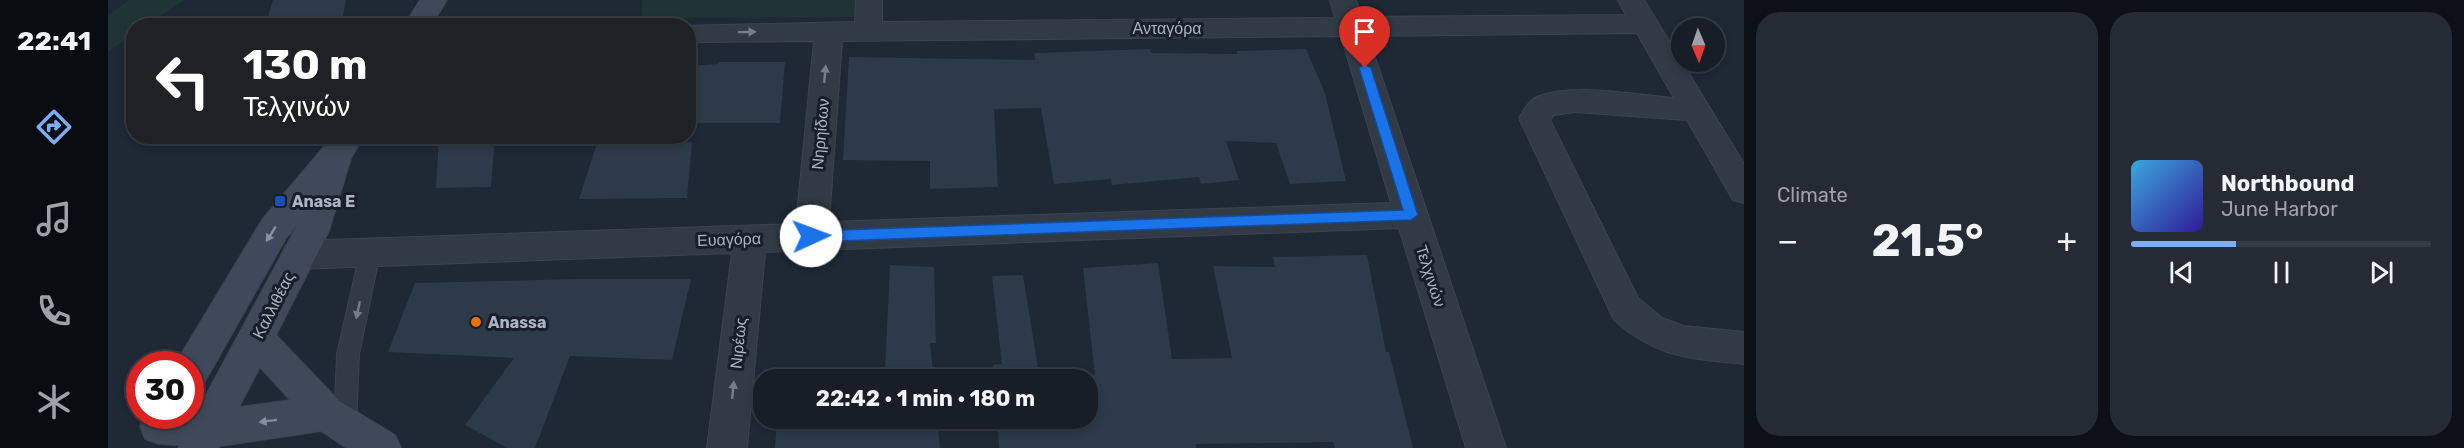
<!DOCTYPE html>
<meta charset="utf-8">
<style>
body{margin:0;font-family:Rubik,sans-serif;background:#242b34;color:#f1f3f6;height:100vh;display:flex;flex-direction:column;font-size:22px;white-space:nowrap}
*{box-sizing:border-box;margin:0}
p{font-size:20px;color:#9ea2a8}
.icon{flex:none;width:33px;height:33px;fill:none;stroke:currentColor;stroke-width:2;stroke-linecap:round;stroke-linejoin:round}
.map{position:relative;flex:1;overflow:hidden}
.side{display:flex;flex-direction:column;gap:12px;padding:12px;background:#0d1016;width:720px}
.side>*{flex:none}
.hud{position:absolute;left:18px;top:18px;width:570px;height:126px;border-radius:24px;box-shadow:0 3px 9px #0003,0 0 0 2px #363c45;background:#202124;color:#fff;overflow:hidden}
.needle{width:39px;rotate:178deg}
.controls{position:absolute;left:1563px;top:18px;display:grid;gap:12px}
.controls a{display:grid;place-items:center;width:54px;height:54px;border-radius:50%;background:#171e28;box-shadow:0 3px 9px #0003,0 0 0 2px #363c45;font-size:30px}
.speed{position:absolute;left:18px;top:351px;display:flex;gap:12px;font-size:30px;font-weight:700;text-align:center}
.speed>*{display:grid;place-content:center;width:78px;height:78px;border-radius:50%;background:#171e28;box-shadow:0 3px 9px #0003,0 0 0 2px #363c45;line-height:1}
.speed .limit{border:9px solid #d22;background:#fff;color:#111}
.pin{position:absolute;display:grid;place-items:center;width:51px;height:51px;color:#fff;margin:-62px -26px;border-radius:50% 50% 50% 0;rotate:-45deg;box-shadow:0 0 6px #0007}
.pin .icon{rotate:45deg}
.me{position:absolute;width:66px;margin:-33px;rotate:88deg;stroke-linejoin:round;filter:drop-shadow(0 0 4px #0008)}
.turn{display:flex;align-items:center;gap:21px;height:126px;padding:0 18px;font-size:27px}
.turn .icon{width:78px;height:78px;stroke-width:2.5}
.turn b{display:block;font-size:42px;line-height:51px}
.big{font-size:45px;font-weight:700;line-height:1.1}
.side .card{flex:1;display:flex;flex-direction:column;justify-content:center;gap:9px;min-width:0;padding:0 21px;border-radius:24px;background:#242b34}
.song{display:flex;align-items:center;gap:18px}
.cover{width:72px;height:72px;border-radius:9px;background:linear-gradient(135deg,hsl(200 70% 55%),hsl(250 70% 35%))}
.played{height:6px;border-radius:3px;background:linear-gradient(90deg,#7caef7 35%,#363c45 35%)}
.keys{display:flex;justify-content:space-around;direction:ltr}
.heat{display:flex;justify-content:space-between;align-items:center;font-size:33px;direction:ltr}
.side .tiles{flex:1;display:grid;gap:12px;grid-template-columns:repeat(2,1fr)}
.trip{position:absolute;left:645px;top:369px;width:345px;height:60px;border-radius:24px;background:#171e28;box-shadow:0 3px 9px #0003,0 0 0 2px #363c45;font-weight:700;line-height:60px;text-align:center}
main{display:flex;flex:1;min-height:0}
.dock{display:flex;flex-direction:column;width:108px;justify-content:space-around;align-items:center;background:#090c10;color:#9ea2a8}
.dock .icon{width:42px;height:42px}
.dock .current{color:#7caef7}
.dock b{font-size:27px;color:#f1f3f6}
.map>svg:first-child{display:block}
.green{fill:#203436}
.building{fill:#2d3a49}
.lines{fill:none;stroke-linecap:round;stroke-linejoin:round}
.lane-casing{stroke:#3b434f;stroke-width:2}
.street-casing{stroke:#3b434f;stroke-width:2}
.secondary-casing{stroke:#3b434f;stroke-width:2}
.lane{fill:#323a45;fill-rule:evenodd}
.street{fill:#323a45;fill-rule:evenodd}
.secondary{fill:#404959;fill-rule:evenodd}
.oneway{fill:#757e8a}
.oneway2{fill:#868f9e}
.route{fill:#1a73e8;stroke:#114b97;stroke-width:1.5}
.transit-dot{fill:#1a4fb4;stroke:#181f2a;stroke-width:2}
.food-dot{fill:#e8710a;stroke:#181f2a;stroke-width:2}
.labels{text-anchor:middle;stroke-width:6;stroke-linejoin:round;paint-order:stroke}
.street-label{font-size:16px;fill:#abb5c3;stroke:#181f2a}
.poi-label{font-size:16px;font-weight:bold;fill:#abb5c3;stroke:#181f2a;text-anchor:start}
</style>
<main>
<nav class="dock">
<b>22:41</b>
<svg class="icon current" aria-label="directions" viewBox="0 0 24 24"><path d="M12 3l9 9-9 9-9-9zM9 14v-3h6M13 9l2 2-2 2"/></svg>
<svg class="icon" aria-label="music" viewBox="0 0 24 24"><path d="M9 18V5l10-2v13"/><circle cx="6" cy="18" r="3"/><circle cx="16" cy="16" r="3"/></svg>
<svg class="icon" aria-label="phone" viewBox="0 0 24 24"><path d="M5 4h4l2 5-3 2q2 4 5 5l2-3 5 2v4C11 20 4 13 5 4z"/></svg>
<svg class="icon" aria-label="climate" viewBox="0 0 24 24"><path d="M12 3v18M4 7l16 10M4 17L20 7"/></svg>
</nav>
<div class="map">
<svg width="1636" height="448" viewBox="0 0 1636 448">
<rect width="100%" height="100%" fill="#1f2835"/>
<path class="green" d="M21 0H77L37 25 26 26 25 34 0 52V15Z
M534 0H747V17L533 18Z"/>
<path class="building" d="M165 0H238L233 26H157Z
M1042 49 1043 53 1129 54V51L1198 49 1217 93 1238 181 1182 184 1168 143 1118 141 1131 180 1093 184 1091 177 1004 185 1003 179 946 184 933 108 886 109 890 187 822 189V161L735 160 741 57 927 60 926 53Z
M610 62H677L672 123H580V66L610 64Z
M331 136 387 137 383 187 328 188Z
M490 140 584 142 579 198 471 199Z
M1259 255 1278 352H1281L1305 448H1227L1225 442 1088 444V448H891L889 418H980V380H886L885 365 894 364 884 276 915 275 931 374 987 375 975 268 1050 263 1064 359 1124 358 1105 266 1167 267 1165 257Z
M782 265 826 267 828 343H822L826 380H672L777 370Z
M470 279H583L564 360 462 356 427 448H399L357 425 406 358 280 352 307 283Z
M669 418H829L832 448H667Z"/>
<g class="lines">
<defs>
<path id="lane" d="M262 245 269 247 272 253 251 354 248 425 245 432 237 436 229 432 226 425 229 354 252 253 255 247Z"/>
<path id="street" d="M748 0H774V22L1227 18 1222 0H1248L1254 17 1518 15 1510 0H1536L1636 164V203L1625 200 1579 120 1467 112 1446 115 1442 120 1530 298 1554 318 1576 326 1636 332V364C1581 358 1549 358 1506 320L1411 118C1415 111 1421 100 1429 97 1463 82 1528 95 1566 98L1529 33 1260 36 1398 448H1358L1291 228 657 252 639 448H599L624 253 190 269 178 265 173 255 178 245 190 241 688 224 706 41 580 42V26H573L747 22ZM1233 36 1283 203 721 222 734 41Z"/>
<path id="secondary" d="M312 0H339L323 26H296Z
M225 136H256L243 158 221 231 168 335 231 401 287 435 293 448H239L213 431 112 446 110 448H70L72 445 51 444 37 439 32 426 36 416H82V410H90L190 224 178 238 95 385 82 389V364H67L69 361 154 220ZM152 367 182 400 131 407Z"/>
</defs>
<use href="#lane" class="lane-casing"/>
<use href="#street" class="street-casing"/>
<use href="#secondary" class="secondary-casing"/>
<use href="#lane" class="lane"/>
<use href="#street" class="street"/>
<use href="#secondary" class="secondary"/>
</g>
<defs><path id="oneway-solid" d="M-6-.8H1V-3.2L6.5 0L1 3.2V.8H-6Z" transform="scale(1.5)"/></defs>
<g class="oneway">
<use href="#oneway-solid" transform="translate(639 32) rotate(-1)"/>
<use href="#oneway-solid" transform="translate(717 74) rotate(-85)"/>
<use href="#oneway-solid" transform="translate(250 310) rotate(102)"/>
<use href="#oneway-solid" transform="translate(625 390) rotate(-84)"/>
</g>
<g class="oneway2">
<use href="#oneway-solid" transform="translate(163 234) rotate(122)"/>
<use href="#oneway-solid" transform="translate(160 421) rotate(173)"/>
</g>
<path class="route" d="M1257 64 1263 68 1310 215 1303 220 703 242 696 236 703 231 1295 210 1251 68Z"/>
<rect class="transit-dot" x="166" y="195" width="12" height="12" rx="3"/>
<circle class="food-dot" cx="368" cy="322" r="6"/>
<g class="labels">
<g class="street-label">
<text x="1059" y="34">Ανταγόρα</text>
<text transform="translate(712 134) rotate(-85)" y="6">Νηρηίδων</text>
<text transform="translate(621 239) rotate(-2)" y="6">Ευαγόρα</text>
<text transform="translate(1323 276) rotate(72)" y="6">Τελχινών</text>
<text transform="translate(165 305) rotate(-63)" y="6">Καλλιθέας</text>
<text transform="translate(630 343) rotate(-84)" y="6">Νιρέως</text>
</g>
<g class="poi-label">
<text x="184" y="207">Anasa E</text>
<text x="380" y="328">Anassa</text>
</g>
</g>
</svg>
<div class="controls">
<a><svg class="needle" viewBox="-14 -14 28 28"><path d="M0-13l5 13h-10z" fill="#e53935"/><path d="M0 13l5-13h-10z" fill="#9ea2a8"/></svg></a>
</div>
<div class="speed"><div class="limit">30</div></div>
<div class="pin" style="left:1257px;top:68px;background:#d93025"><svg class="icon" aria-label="arrive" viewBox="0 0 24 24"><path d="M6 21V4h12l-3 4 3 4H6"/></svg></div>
<svg class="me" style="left:703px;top:236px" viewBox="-20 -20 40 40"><circle r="19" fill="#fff"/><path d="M0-13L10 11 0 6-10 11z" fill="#1a73e8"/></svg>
<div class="trip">22:42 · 1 min · 180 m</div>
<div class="hud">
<div class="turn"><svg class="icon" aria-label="left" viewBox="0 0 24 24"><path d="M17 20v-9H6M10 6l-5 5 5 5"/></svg><div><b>130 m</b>Τελχινών</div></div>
</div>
</div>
<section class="side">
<div class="tiles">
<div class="card"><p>Climate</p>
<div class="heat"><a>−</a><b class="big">21.5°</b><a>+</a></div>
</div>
<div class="card">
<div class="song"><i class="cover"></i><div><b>Northbound</b><p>June Harbor</p></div></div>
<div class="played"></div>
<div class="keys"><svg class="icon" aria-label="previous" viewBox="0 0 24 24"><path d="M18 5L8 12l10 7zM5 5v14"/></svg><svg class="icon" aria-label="pause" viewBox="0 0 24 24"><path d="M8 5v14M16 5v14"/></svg><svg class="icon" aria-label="next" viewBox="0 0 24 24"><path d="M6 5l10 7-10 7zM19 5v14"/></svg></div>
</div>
</div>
</section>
</main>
